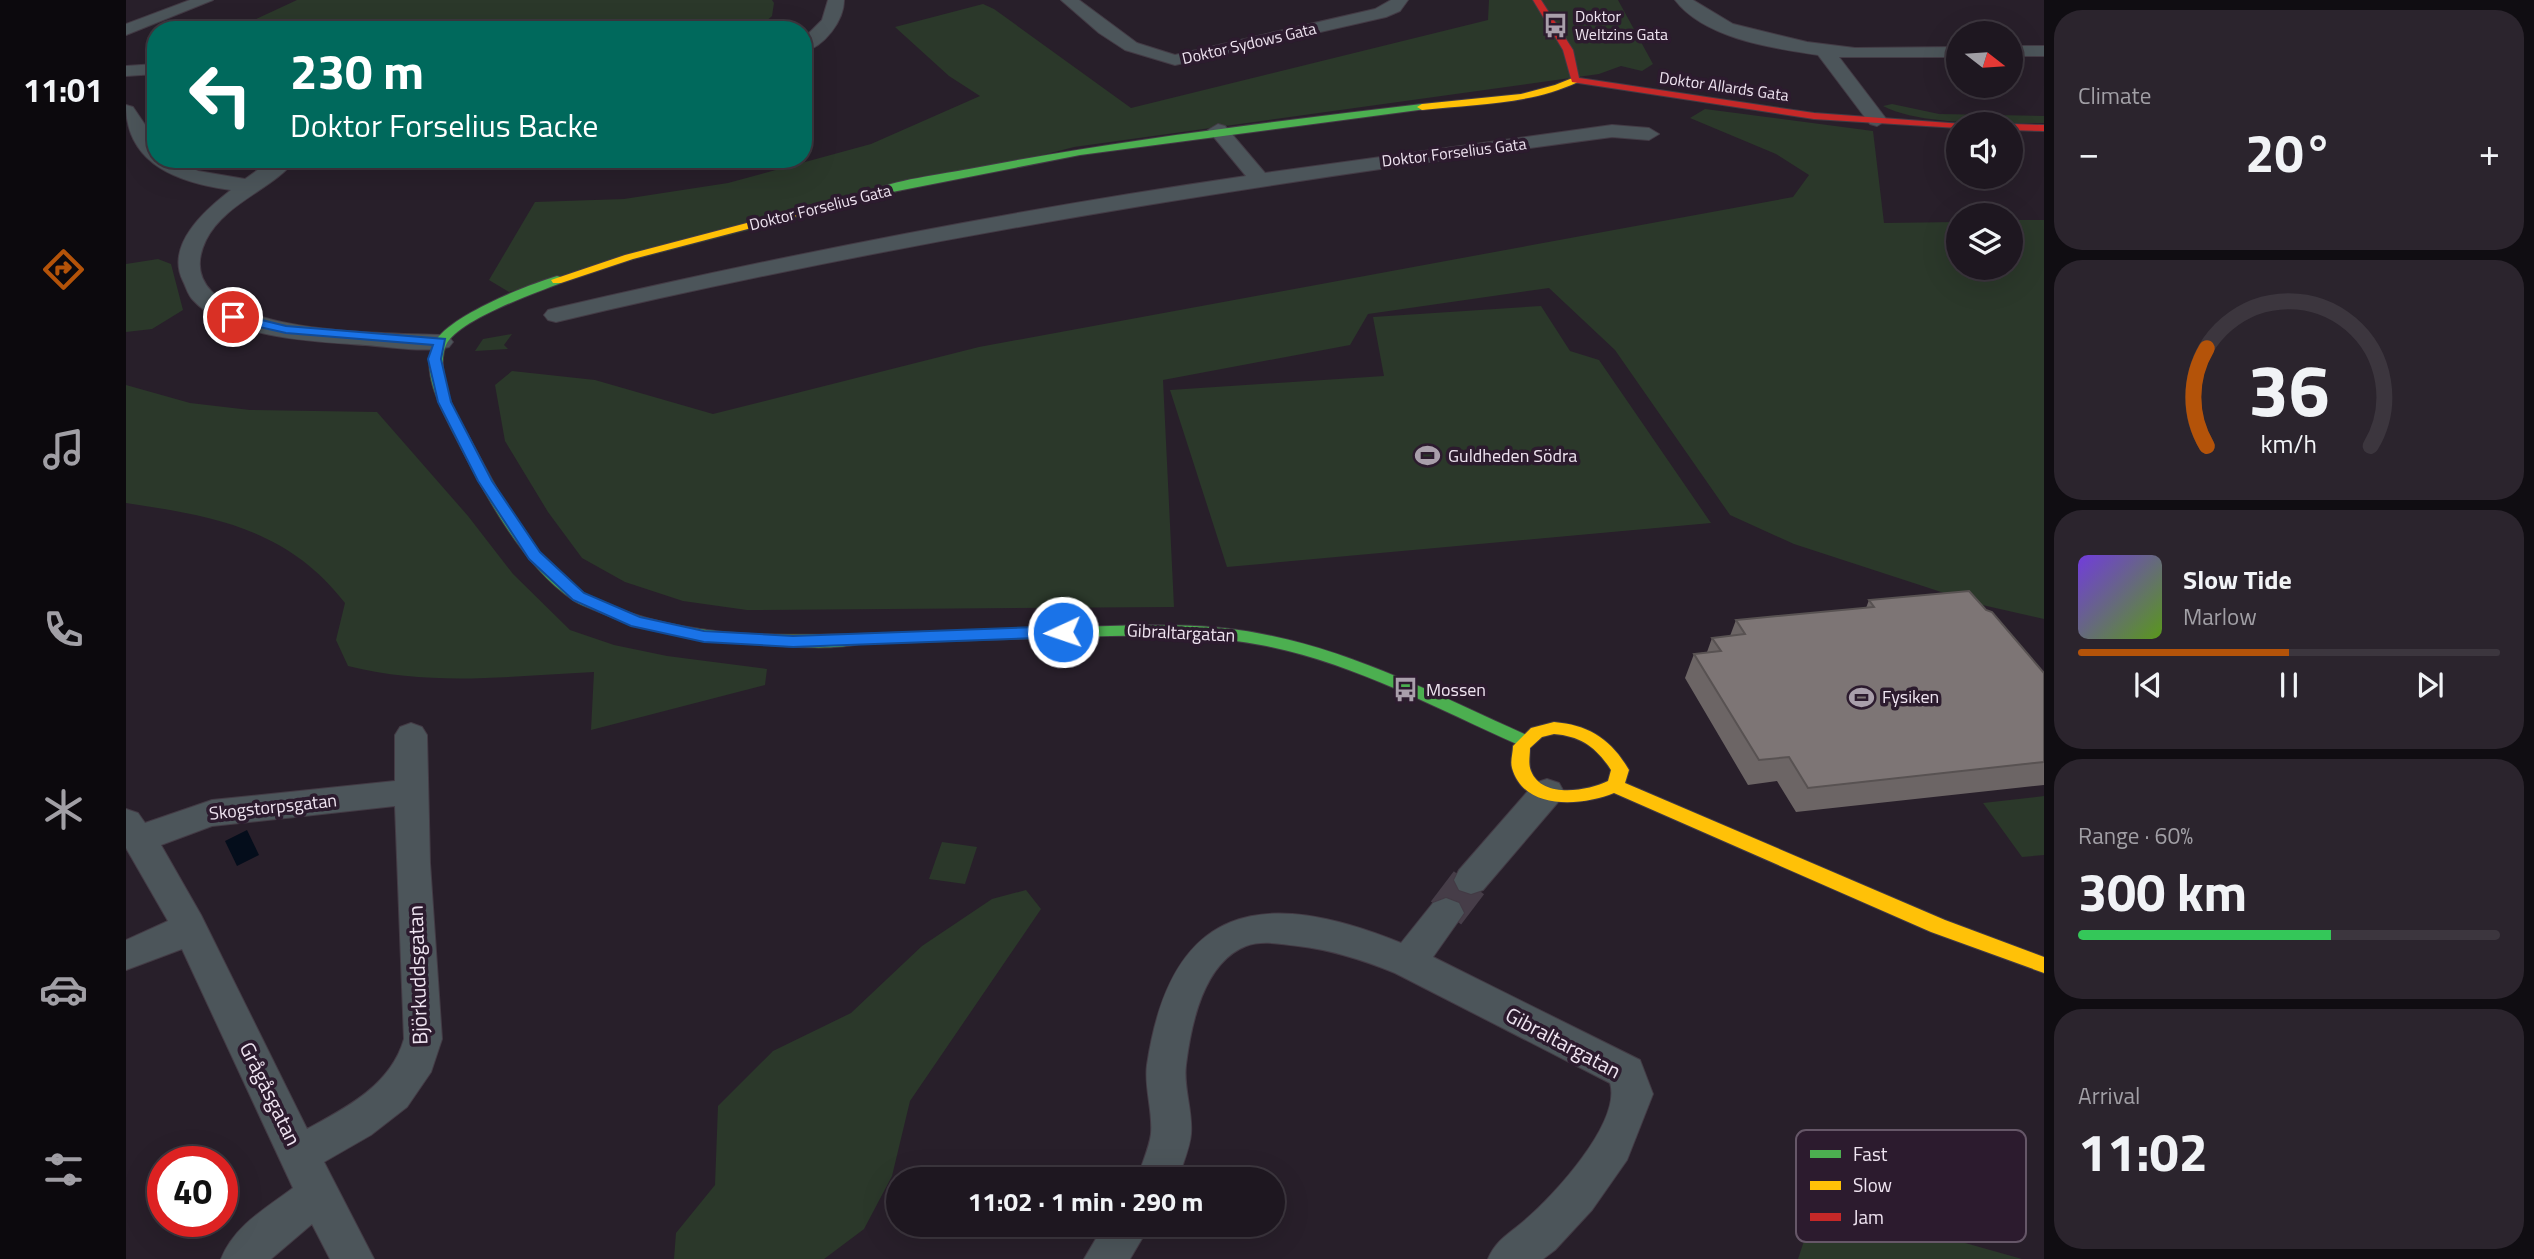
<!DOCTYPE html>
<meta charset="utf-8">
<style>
body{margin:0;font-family:"Titillium Web",sans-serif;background:#2b242d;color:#f1f3f6;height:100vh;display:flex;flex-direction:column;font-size:26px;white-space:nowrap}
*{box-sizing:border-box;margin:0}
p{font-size:23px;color:#a19fa5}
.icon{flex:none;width:38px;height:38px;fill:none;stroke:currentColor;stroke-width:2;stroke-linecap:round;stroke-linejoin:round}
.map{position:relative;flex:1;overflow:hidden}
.drawer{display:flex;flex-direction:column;gap:10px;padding:10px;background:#100d12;width:490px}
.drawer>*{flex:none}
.guide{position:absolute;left:21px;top:21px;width:665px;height:147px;border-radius:28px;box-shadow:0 7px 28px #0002,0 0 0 2px #3c363e;background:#00695c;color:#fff;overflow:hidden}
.needle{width:46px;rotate:107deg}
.buttons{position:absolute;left:1820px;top:21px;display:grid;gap:14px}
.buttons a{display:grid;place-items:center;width:77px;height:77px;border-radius:50%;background:#1e1720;box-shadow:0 7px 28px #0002,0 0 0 2px #3c363e;font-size:35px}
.speed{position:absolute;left:21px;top:1146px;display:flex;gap:14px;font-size:35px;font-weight:700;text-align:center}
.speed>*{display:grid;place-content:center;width:91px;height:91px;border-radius:50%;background:#1e1720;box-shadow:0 7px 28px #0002,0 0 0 2px #3c363e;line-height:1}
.speed .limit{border:10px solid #d22;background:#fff;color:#111}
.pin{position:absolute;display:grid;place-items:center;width:60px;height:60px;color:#fff;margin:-30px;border:4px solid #fff;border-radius:50%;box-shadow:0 2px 7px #0007}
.me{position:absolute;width:77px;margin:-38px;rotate:267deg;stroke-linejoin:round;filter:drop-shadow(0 0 5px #0008)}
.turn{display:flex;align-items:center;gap:24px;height:147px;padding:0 28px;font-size:32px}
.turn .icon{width:91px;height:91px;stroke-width:2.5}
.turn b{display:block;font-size:49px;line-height:60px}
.big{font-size:52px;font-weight:700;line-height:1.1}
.drawer .widget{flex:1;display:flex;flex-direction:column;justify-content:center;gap:10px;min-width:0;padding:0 24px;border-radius:28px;background:#2b242d}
.drawer .dial{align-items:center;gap:0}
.dial svg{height:182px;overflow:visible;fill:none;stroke:#3c363e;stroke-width:7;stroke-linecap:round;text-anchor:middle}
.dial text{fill:#f1f3f6;stroke:none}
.song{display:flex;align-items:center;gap:21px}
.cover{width:84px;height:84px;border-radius:10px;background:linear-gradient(135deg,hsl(260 70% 55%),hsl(90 70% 35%))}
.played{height:7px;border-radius:4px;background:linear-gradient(90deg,#b45309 50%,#3c363e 50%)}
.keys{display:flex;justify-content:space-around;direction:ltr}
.heat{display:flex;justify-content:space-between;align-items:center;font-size:38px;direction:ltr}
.charge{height:10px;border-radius:5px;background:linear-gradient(90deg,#34c759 60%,#3c363e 0)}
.trip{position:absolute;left:760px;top:1167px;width:399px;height:70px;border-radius:35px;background:#1e1720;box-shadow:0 7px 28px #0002,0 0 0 2px #3c363e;font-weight:700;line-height:70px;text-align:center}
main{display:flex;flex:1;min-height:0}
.tabs{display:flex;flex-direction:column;width:126px;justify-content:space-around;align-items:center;background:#0c090d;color:#a19fa5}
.tabs .icon{width:49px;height:49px}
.tabs .active{color:#b45309}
.tabs b{font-size:32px;color:#f1f3f6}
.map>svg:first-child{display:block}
.green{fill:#2b382a}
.water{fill:#040d1b}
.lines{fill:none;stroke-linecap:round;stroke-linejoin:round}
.street-tunnel{stroke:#463d48;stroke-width:38;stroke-dasharray:38 19;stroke-linecap:butt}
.street-casing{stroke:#433b45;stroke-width:2}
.fast-casing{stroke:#433b45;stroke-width:2}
.slow-casing{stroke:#433b45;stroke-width:2}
.jam-casing{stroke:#433b45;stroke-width:2}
.street{fill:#4c555a;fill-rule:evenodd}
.fast{fill:#4caf50;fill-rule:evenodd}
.slow{fill:#ffc107;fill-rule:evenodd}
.jam{fill:#c62828;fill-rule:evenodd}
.wall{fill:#6c6565}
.building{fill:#7d7575;stroke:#585252;stroke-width:2}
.route{fill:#1a73e8;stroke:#114b97;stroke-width:2}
.labels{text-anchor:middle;stroke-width:7;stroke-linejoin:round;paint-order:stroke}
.far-poi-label{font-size:16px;fill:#efe4f1;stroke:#2c1b2e;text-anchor:start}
.far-street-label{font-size:16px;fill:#efe4f1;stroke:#2c1b2e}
.poi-label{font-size:18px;fill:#efe4f1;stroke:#2c1b2e;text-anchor:start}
.street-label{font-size:18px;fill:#efe4f1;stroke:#2c1b2e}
.near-street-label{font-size:21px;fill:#efe4f1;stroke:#2c1b2e}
.key{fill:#2c1b2e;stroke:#665768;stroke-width:2}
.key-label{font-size:19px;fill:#efe4f1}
</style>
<main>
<nav class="tabs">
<b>11:01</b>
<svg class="icon active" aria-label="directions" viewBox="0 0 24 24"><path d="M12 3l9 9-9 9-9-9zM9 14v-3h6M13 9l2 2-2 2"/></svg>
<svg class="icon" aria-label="music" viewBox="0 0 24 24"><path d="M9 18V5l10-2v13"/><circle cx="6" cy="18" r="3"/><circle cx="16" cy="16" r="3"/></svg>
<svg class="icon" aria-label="phone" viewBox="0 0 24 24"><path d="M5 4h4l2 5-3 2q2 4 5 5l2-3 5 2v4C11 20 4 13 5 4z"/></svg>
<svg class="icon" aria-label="climate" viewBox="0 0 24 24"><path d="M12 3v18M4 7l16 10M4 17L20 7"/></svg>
<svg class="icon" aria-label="car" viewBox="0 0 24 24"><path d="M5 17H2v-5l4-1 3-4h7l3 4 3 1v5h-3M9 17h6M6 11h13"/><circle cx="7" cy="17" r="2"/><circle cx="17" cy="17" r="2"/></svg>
<svg class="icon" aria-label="filters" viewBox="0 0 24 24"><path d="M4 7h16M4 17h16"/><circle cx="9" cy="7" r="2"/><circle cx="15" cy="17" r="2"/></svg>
</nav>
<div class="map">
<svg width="1918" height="1259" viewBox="0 0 1918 1259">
<rect width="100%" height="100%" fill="#281f2a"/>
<path class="green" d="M171 0H646L648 3 646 16 631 30H300C258 12 160 45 128 20Z
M1363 0H1492L1527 64 1516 71 1495 66 1473 74 948 147 383 292 363 280 409 202 498 199 602 183 745 144 854 96 823 76 769 27 857 4 868 9 1005 108 1362 20Z
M1766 104 1813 114 1918 116V123C1874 123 1796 126 1757 106Z
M1579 109 1747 131 1758 223 1832 222V268H1885V220H1918V619L1852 604 1668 544 1604 515 1489 350 1423 288 1242 314 1224 345 1037 380 1048 607 621 610 557 601 499 582 456 558 422 512 379 441 369 385 386 371 469 380 587 414 853 347 1667 197 1683 175 1650 154 1564 118Z
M32 259 45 264 57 310 26 329 0 332V264Z
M1415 306 1444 351 1473 360 1585 523 1101 567 1044 390 1258 376 1247 317Z
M386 334 378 345 382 349 349 351 357 339Z
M0 385 64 403 124 410 251 412 342 516 387 574 444 630 488 645 541 656 641 669 639 685 465 730 468 672C382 676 307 687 222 666L210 640 219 603C162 529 88 516 0 503Z
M1918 796V855L1896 857 1857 803Z
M816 842 851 847 839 884 803 879Z
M900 890 915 909 784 1101 766 1176 738 1229 698 1259H548L550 1233 589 1185 592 1106 647 1051 725 1013 796 946 866 899Z
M1708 1206 1896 1259H1672L1684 1223Z"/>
<path class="water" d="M121 830 133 855 111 866 99 841Z"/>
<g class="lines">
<path class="street-tunnel" d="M1320 913 1345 880"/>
<defs>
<path id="street" d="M64 0H87L0 35V24Z
M702 0H718C718 21 698 47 677 52V39L696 20Z
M935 0H953L1011 43 1049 55 1249 9 1265 0H1282L1274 11 1260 17 1049 65 999 50 973 33Z
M1549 0H1567L1607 24 1681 42 1729 48 1832 47V57H1713L1761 120 1751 126 1744 124 1692 55C1647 48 1579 39 1549 0Z
M1885 46H1918V56H1885Z
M30 64V74L0 76V66Z
M0 105 7 107 30 141V159H46L72 171 119 179 147 159H170C148 189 99 202 80 240 33 337 267 333 315 335L323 337 327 342 323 347C298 353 265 347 239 345 191 342 101 338 67 300 62 295 60 287 57 281 39 245 79 210 105 190 54 183 0 165 0 105Z
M1092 124 1099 126 1139 173 1486 125 1523 128 1533 134 1523 140 1486 137C1131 184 779 239 430 322L422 320 418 315 422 310 430 308C658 255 888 210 1120 176L1082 130Z
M285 723 296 727 301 735 304 863 316 1039 305 1072 281 1107 245 1135 198 1162 248 1259H204L186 1224 145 1259H95C108 1226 140 1208 167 1188L56 949 0 970V940L42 921 0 848V809L12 813 19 823 86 800 269 781V735L274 727ZM269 806 278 1039C265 1085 220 1108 181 1129L75 915 35 845 86 826Z
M1421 779 1433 783 1438 792 1433 801 1357 890 1345 894 1333 890 1328 880 1333 870 1409 783Z
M1320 898 1333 903 1338 913 1307 957 1514 1060 1527 1094 1501 1160 1466 1210 1429 1250 1417 1259H1362C1370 1240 1383 1234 1398 1221 1427 1197 1496 1122 1484 1083L1269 973C1237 960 1206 950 1172 946 1155 944 1136 940 1120 946 1077 963 1065 1025 1060 1065 1057 1087 1067 1111 1065 1134 1064 1148 1056 1165 1052 1180H1011C1015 1165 1023 1149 1025 1134 1027 1111 1018 1087 1021 1065 1045 902 1137 887 1275 943L1307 903Z
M978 1225H1024L1004 1259H958Z"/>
<path id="fast" d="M1296 104 1300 105V109L954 155 751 195 746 192C760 181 822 173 843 169 993 140 1144 122 1296 104Z
M431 276 435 277V283C409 293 332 320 320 345 313 361 319 385 325 402 329 415 338 427 344 439 363 474 388 523 413 553 424 564 448 588 461 595 544 638 640 636 731 634L739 639 737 643C708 651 656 646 626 644 572 641 521 633 471 611 464 608 454 605 447 600 395 565 356 489 328 434 315 409 292 367 310 340 328 314 401 285 431 276Z
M1019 625C1058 625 1098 626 1136 634 1231 652 1317 698 1405 737L1407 741 1405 745H1393C1309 708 1226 662 1135 645 1074 633 1011 635 949 637L941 632 949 627Z"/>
<path id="slow" d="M1449 77 1452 78V82C1403 105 1349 104 1296 110L1291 107 1296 104 1395 94 1429 85Z
M751 189 756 192 755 194 507 259 435 283H427L425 280 499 255Z
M1428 722C1463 725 1485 739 1503 770L1499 783 1819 920 1918 957V973L1805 932 1488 793C1456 806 1398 811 1386 768 1384 761 1387 753 1387 746L1405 728ZM1428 734C1455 736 1471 748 1485 770L1482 781C1462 791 1416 799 1405 771 1402 764 1404 756 1404 748L1416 737Z"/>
<path id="jam" d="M1407 0H1415L1447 50 1453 78 1688 113 1837 124H1832V128L1688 119 1446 82 1437 50Z
M1884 124H1885L1918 125V131L1885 130Z
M949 627 957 632 949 637 731 644 723 639 731 634Z"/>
</defs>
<use href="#street" class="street-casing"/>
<use href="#fast" class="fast-casing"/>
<use href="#slow" class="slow-casing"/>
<use href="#jam" class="jam-casing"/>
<use href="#street" class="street"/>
<use href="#fast" class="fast"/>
<use href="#slow" class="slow"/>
<use href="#jam" class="jam"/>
</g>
<path class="wall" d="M1743 600 1918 673V785L1670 812 1651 781 1622 785 1559 678 1568 654 1581 652 1586 638 1604 636 1610 620 1740 608Z"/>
<path class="building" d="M1843 591 1860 610 1866 612 1918 673V762L1682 788 1663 757 1633 760 1568 654 1595 651 1586 638 1619 634 1610 620 1748 607 1743 600Z"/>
<path class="route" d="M107 313 160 326 319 339 315 359 325 402 366 481 414 552 458 593 514 617 578 631 667 636 937 626 945 632 937 637 667 647 578 642 505 626 447 600 403 559 352 481 312 402 302 359 307 345 160 333 103 320 101 317Z"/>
<defs>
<symbol id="bus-bare" viewBox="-9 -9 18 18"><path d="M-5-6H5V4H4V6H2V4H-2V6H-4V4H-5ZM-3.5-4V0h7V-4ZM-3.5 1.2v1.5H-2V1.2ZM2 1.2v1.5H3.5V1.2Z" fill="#a99fab" stroke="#2c1b2e" stroke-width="2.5" paint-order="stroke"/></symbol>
<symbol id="stadium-bare" viewBox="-9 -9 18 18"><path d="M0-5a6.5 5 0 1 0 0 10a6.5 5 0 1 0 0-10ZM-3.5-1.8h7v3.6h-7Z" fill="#a99fab" stroke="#2c1b2e" stroke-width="2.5" paint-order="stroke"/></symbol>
</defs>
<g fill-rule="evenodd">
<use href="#bus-bare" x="1412" y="8" width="35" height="35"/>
<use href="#stadium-bare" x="1284" y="438" width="35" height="35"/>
<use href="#bus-bare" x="1262" y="672" width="35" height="35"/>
<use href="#stadium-bare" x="1718" y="680" width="35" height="35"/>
</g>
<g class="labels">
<g class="far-poi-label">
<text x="1449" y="22">Doktor<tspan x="1449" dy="18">Weltzins Gata</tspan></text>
</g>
<g class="far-street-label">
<text transform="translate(1123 43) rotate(-13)" y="6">Doktor Sydows Gata</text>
<text transform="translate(1598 86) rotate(8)" y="6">Doktor Allards Gata</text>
<text transform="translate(1328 152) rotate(-7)" y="6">Doktor Forselius Gata</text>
<text transform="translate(694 207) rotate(-14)" y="6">Doktor Forselius Gata</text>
</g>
<g class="poi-label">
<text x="1322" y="462">Guldheden Södra</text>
<text x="1300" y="696">Mossen</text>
<text x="1756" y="703">Fysiken</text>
</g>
<g class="street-label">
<text transform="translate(1055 633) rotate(3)" y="6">Gibraltargatan</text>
<text transform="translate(147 807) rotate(-6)" y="6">Skogstorpsgatan</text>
</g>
<g class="near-street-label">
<text transform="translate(292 975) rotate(-92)" y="7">Björkuddsgatan</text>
<text transform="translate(1437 1043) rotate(28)" y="7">Gibraltargatan</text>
<text transform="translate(144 1094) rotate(64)" y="7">Grågåsgatan</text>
</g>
</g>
<rect x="1670" y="1130" width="230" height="112" rx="10" class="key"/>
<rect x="1684" y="1150" width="31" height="8" fill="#4caf50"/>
<rect x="1684" y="1181" width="31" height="9" fill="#ffc107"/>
<rect x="1684" y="1213" width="31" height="8" fill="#c62828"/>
<g class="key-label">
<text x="1727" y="1161">Fast</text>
<text x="1727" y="1192">Slow</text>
<text x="1727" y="1224">Jam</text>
</g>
</svg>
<div class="buttons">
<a><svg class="needle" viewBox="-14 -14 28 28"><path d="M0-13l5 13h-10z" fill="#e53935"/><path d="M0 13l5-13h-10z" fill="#a19fa5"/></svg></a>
<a><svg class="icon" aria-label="sound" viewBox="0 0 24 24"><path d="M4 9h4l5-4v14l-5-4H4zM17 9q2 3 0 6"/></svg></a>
<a><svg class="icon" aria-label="layers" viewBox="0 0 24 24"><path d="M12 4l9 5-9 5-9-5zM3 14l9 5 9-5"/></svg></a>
</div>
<div class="speed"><div class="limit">40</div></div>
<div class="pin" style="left:107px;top:317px;background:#d93025"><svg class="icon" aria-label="arrive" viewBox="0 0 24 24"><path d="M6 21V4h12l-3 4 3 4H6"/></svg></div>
<svg class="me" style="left:937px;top:632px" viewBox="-20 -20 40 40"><circle r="17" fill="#1a73e8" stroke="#fff" stroke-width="3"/><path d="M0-11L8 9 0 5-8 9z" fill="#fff"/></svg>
<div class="trip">11:02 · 1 min · 290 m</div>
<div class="guide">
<div class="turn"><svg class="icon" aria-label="left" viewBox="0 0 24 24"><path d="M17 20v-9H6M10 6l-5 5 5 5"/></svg><div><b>230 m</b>Doktor Forselius Backe</div></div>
</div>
</div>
<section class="drawer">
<div class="widget"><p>Climate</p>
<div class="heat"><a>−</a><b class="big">20°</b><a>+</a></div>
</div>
<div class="widget dial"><svg viewBox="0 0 100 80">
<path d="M14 69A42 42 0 1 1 86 69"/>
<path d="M14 69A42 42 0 0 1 14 26" stroke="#b45309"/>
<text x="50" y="56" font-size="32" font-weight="700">36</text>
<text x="50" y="72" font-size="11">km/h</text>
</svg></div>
<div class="widget">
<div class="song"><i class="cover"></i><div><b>Slow Tide</b><p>Marlow</p></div></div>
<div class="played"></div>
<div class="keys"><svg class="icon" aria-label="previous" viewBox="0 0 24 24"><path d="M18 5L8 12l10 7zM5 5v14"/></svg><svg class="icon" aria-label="pause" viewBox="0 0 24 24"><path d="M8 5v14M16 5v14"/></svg><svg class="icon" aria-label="next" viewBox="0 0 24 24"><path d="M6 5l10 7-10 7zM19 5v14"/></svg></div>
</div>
<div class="widget"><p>Range · 60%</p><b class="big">300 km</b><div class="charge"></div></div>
<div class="widget"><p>Arrival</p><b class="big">11:02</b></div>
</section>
</main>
